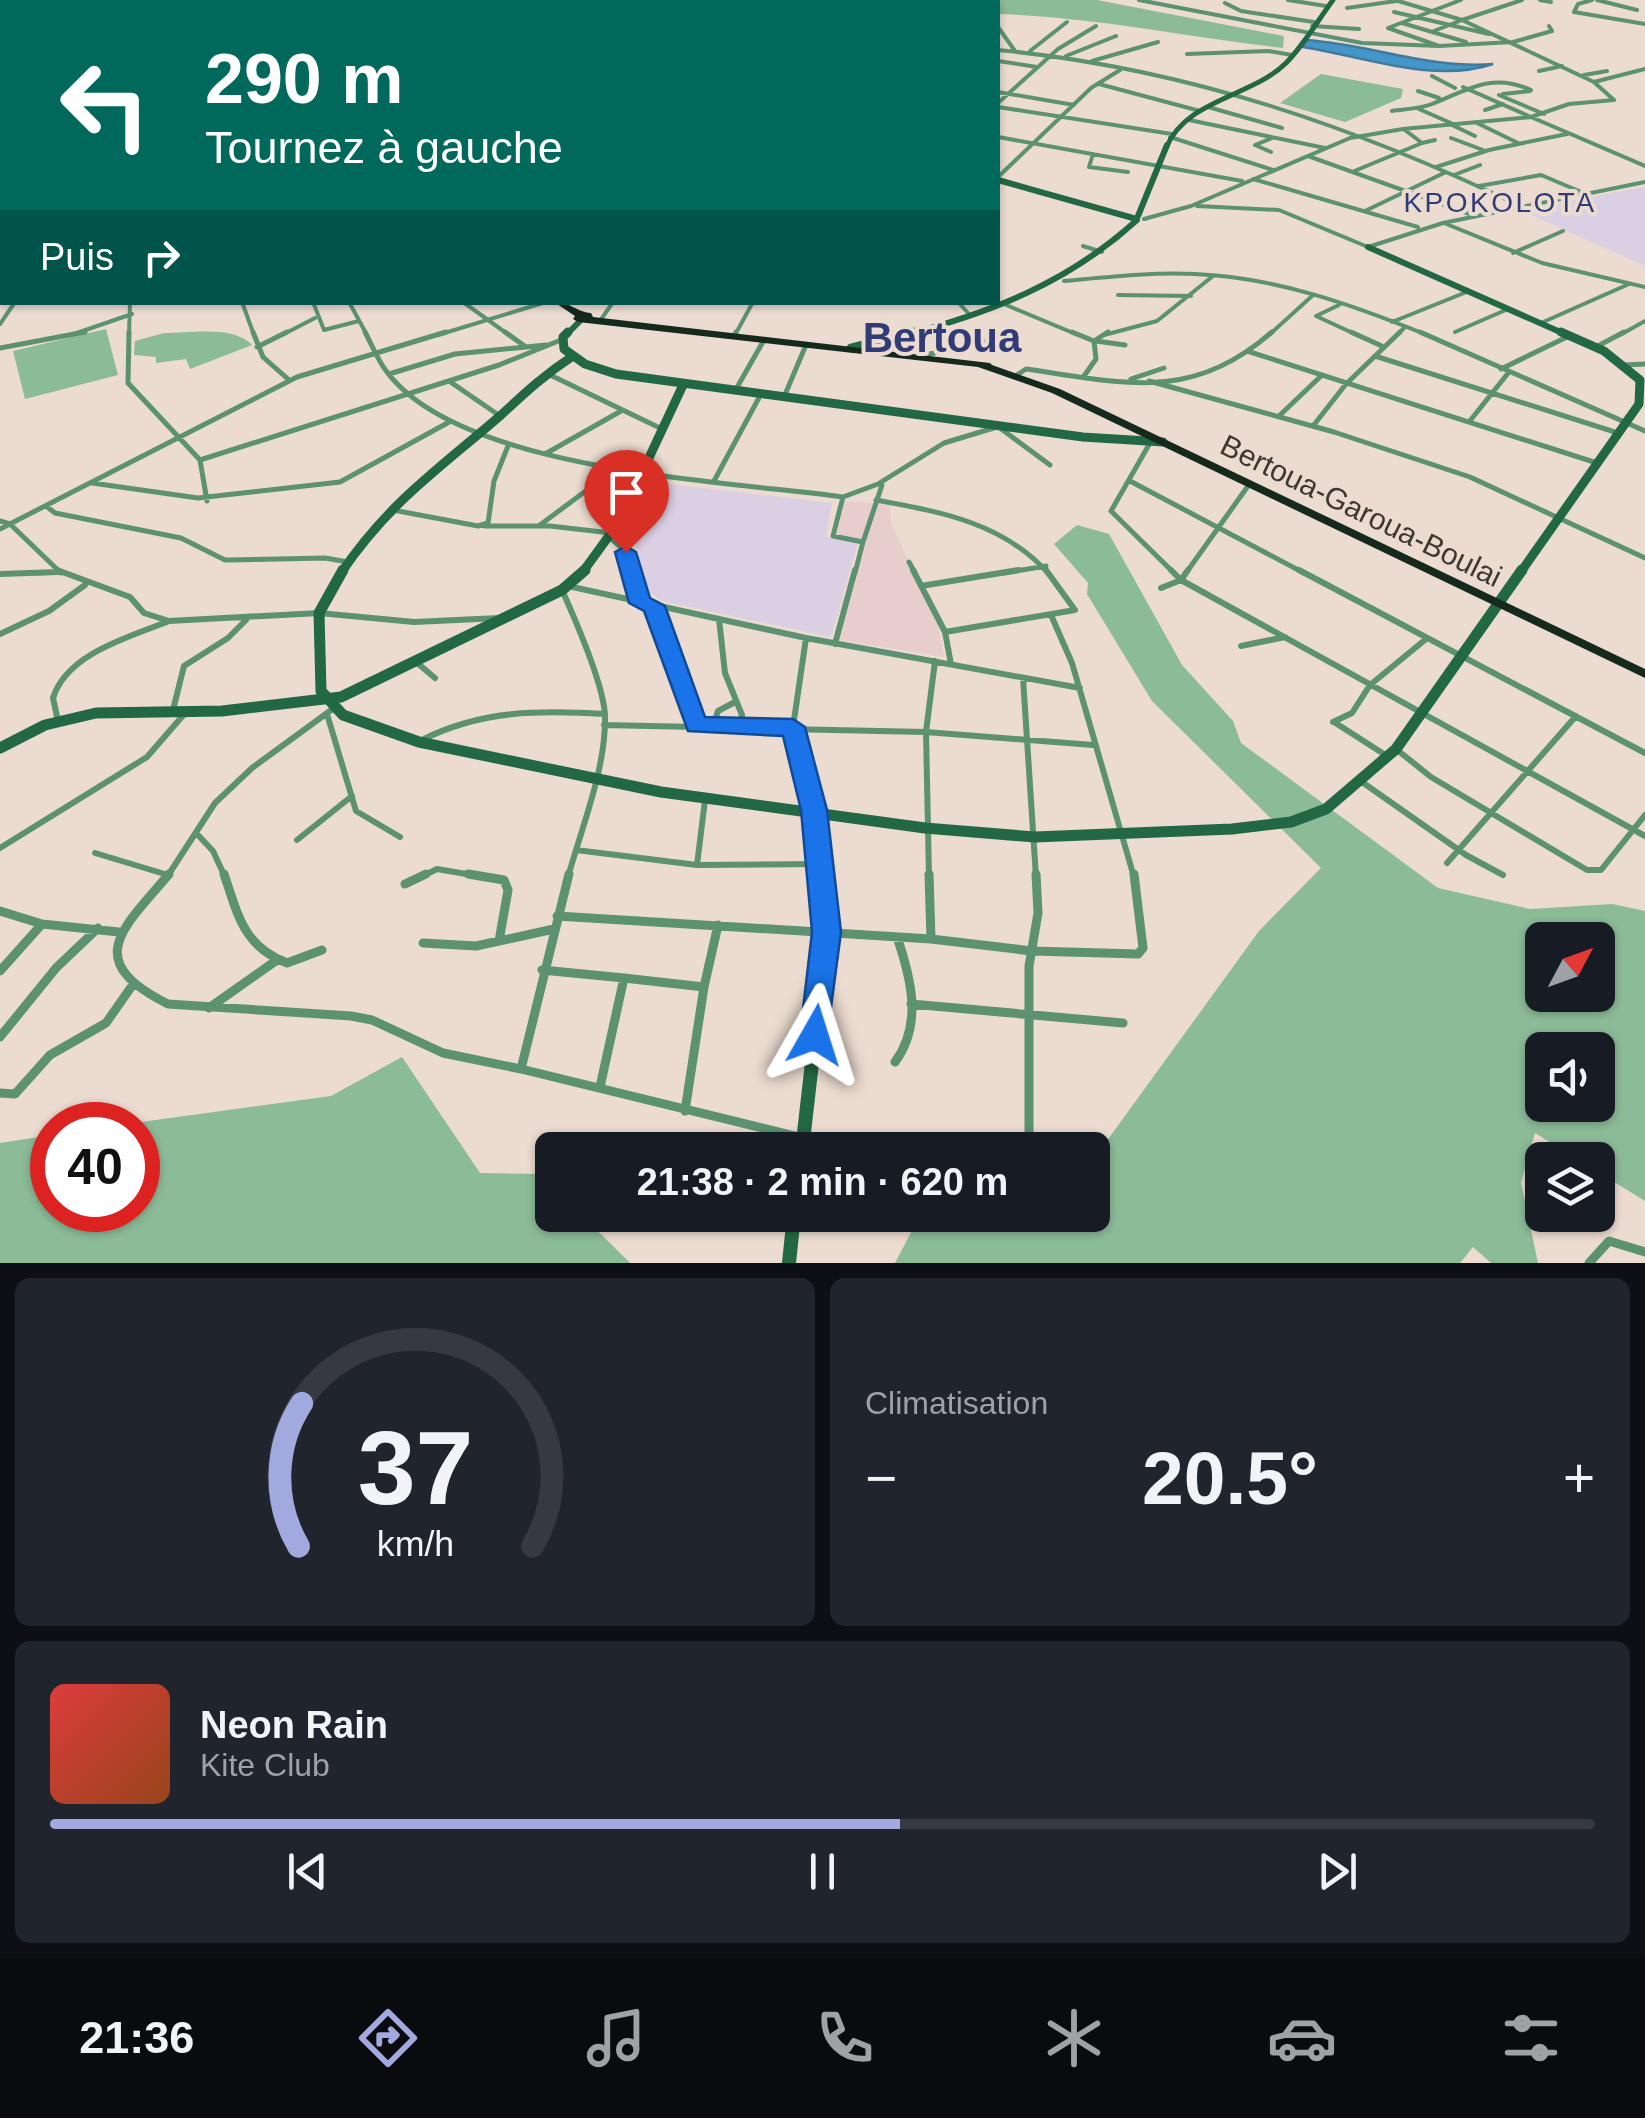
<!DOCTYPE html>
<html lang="fr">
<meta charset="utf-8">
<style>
body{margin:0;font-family:Helvetica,sans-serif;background:#20242c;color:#f1f3f6;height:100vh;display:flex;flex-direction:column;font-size:38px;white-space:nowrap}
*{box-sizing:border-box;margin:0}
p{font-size:32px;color:#9ea1a6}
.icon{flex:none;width:55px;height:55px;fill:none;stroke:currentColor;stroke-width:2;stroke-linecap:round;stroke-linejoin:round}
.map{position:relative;height:1263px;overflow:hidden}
.sheet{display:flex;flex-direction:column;gap:15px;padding:15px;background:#0d0f14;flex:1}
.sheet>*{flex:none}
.hud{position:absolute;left:0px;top:0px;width:1000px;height:305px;box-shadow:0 2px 8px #0004;background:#00695c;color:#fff;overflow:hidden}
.needle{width:65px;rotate:49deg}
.buttons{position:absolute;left:1525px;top:922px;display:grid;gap:20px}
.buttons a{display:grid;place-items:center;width:90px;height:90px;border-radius:15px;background:#171b24;box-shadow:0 2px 8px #0004;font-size:50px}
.speed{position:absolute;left:30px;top:1102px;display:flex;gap:20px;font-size:50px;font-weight:700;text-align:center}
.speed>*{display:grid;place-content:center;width:130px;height:130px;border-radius:50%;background:#171b24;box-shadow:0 2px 8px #0004;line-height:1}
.speed .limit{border:15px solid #d22;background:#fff;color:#111}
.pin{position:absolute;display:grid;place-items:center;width:85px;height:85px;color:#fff;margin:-102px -42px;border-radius:50% 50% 50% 0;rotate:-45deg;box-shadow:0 0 10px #0007}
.pin .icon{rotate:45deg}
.me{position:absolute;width:110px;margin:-55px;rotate:6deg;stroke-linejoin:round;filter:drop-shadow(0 0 8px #0008)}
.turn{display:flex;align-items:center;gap:35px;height:210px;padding:0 40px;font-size:45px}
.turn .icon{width:130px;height:130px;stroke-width:2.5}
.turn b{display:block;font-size:70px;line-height:85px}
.then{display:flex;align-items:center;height:95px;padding:0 40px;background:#0003;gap:20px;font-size:38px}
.big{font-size:75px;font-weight:700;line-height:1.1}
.sheet .card{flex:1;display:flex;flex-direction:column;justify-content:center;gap:15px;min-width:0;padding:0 35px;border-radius:15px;background:#20242c}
.sheet .dial{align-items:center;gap:0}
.dial svg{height:260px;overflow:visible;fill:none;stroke:#363941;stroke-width:7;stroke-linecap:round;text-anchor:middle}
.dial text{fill:#f1f3f6;stroke:none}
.song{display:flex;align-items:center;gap:30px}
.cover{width:120px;height:120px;border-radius:15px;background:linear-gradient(135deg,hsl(0 70% 55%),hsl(20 70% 35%))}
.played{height:10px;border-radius:5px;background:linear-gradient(90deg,#a2a9df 55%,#363941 55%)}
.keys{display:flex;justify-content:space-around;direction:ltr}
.heat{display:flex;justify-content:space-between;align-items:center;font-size:55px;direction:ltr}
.sheet .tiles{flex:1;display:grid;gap:15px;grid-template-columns:1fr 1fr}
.card:last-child{grid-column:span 2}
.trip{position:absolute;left:535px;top:1132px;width:575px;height:100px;border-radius:15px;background:#171b24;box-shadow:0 2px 8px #0004;font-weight:700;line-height:100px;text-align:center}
.tabs{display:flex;height:160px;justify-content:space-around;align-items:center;background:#090b0e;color:#9ea1a6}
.tabs .icon{width:70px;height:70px}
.tabs .selected{color:#a2a9df}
.tabs b{font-size:45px;color:#f1f3f6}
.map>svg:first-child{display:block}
.commercial{fill:#e8cdcd}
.education{fill:#dbcfe3}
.green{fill:#8cbb98;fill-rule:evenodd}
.water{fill:#4396c7;stroke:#427a9b;stroke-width:2.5}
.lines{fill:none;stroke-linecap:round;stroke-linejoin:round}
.street-far3{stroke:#5c9271;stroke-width:4}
.street-far2{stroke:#5c9271;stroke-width:5}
.street-far1{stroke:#5c9271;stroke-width:6}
.street{stroke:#5c9271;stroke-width:9}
.secondary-far4{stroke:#236844;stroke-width:5}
.secondary-far3{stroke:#236844;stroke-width:6}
.secondary-far2{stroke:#236844;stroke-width:9}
.secondary-far1{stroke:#236844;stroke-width:11}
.secondary{stroke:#236844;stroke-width:14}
.highway{fill:#15291d;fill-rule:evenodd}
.route{fill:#1a73e8;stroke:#114b97;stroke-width:2.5}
.labels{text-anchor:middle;stroke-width:8;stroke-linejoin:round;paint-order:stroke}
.far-neighbourhood-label{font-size:28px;letter-spacing:2.5px;fill:#313c77;stroke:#ebdbd0}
.street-label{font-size:30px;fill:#3e3833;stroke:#ebdbd0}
.far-town-label{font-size:42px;font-weight:bold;fill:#313c77;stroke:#ebdbd0}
</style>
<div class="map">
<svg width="1645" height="1263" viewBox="0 0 1645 1263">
<rect width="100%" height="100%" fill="#ebdbd0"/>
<path class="commercial" d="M845 501 890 505 891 523 938 626 944 657 840 640 867 541 837 536Z"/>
<path class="education" d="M1645 187V266L1520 210Z
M660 483 832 503 826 537 858 542 831 637 662 601 647 591 635 541Z"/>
<path class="green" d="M978 0H1097L1284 36 1283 48C1187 37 1094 17 998 14V2H967Z
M1321 74 1403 89 1401 98 1345 122 1280 103Z
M106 329 118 375 25 399 13 351Z
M164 333C190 333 234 325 252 345L190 369 186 359 156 363V357L134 355 135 341Z
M1077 525 1109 534 1182 665 1233 721 1241 743 1438 888 1530 909 1612 904 1645 911V1201L1598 1172V1160H1579L1535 1133 1521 1183 1538 1263H1491L1473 1247 1460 1263H895L920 1215H1092L1093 1160 1259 931 1321 868 1152 701 1087 594 1088 583 1054 544ZM1542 940H1598V995H1542ZM1542 1050H1598V1105H1542Z
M402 1057 480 1173 538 1174 552 1188V1215H582L630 1263H0V1143L52 1135V1210H138V1125H119L331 1096Z"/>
<path class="water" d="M1306 40C1370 44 1428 69 1493 64 1433 84 1362 56 1303 47Z"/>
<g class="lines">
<path class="street-far3" d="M441 0H472
M823 0 836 1
M874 0 887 2
M950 0 959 2
M1139 0 1362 43 1439 46 1388 28 1461 0
M1288 0 1326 6
M1395 0 1462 20 1522 0
M1540 0 1551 2
M1592 0 1578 4 1574 12 1645 24
M1597 0 1637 10
M16 2 23 0
M82 2 92 0
M149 2H164
M225 2 229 0
M299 2 304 0
M327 2 342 0
M854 2 872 0
M1225 3 1241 11 1314 22
M1347 8 1396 1
M1394 12 1489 34
M1402 23 1466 42
M1312 26 1359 29
M998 27 1015 51
M1434 31 1462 20 1594 82 1645 69
M1439 46 1513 42 1552 31 1549 26
M998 50C1185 68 1354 126 1522 207
M1030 51 1067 22
M1187 54 1268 51 1292 55
M1066 56 1116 36
M998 61 1037 67
M1092 61 1158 42
M1539 71 1562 66
M1584 75 1607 71
M1432 76 1455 88
M1099 84 1200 111
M1463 87 1531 117 1569 104 1614 100 1595 83
M1418 91 1439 98
M998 92 1074 105
M1503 94 1530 91
M1499 95 1544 114
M998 103 1058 49 1096 26
M998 107 1172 134
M1208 107 1282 128
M1419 109 1453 124
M1485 110 1503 104
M1392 111C1405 109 1420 109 1432 104 1468 90 1491 72 1531 90
M1189 120 1325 148
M1477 123 1518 143
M1452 125 1475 136
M998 137 1242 181
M1170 137 1273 170
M1451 138 1483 150
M1422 143 1435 140
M1271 152 1255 145 1272 138
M1093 154 1089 167 1128 172
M0 155 2 148
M1308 156 1475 216
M1436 167 1489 150 1567 134
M1352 172 1422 143 1405 130
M1454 175 1480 165
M998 177 1091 88 1120 70
M1253 179 1418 227
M1479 186 1541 175 1586 194
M1197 206 1279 210 1368 247 1443 223 1645 182
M1365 211 1446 172
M1144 219 1191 206 1350 138 1403 129 1531 117 1645 166
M1444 223 1542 263 1645 287
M1083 246 1102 252
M1513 253 1563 231
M1064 281C1108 277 1152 272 1195 274 1275 277 1353 305 1427 335
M1118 295 1191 296
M242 302 254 335
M313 302 324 330 359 321
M349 302 367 335
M463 302 509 335
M958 302 969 314
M1006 305 1078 335
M1339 305 1316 316 1357 335
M600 321 613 302
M1392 322 1469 291
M1541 323 1629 284
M0 324 15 302
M1455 332 1508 309
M71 335 132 314
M129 335 130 302
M282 335 315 318
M438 335 546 302
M735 335 753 302
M1104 335 1157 321 1213 276
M1269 335 1312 296
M1397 335 1404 328
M1620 335 1645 321"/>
<path class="street-far2" d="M129 332 128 383 200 460 207 501
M253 332 263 357 289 380
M365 332C372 345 378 361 387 372 461 471 726 481 843 497L878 484 944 443 997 427
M505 332 526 347 546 345
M1072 332 1094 341 1096 359 1084 376
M1351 332 1384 347
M1420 332 1645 431
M734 336 736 332
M1094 341 1108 332
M1096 341 1125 345
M257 347 287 332
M1596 347 1624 332
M0 348 85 332
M1247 351 1597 463
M1375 356 1618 433
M917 357 985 341
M1624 365 1645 364
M1501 369 1569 336
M546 373 660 428
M389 374 455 354 526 347
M1017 375 1026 369C1124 383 1191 403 1272 332
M1131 379 1164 368
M449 381 500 416
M1149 381 1334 432 1470 477 1645 558
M735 391 764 340
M784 397 806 345
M1279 416 1321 376
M1469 422 1509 372
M1313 426 1346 384 1400 332
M1000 428 1050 465
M1150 443 1111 511 1174 573
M545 454 621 411
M200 460 499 365 561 340
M714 481 761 394
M1130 481 1304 573
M92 483 198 498 340 482 451 421
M843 497 833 536 863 542 855 573
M876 500C940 512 1002 522 1048 573
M46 506 55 513 181 538 225 560 325 558 348 562
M393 510 478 526 488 523 494 481 508 446
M0 521 10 524 61 573
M540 525 587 490 601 465
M485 526H550L611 533
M0 529 297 377 446 332
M609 537 626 552 632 573
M863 542 882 485
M909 562 915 573
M36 573 58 572
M1004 573 1046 566
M1186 573 1248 486"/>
<path class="street-far1" d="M57 570 130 597 144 613 169 621 319 613 414 622 499 618
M631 570 641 603
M913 570 945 632
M1171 570 1181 580 1645 836
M1299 570 1645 753
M0 574 58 572
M568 586 806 638 1080 688
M921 586 1019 570
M1161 588 1181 580 1188 570
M562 590C575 619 604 685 605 716 606 769 582 826 568 877
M654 607 696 725
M1051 615 1072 663 1134 877
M719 619 725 673 742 715 740 726
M0 634 49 611 85 585
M806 638 793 727 813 809
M835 644 855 570
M1241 646 1285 637
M416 662 435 678
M951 664 945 632 1075 610 1046 570
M1023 678 1036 877
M173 710 184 666 228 638 246 620
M327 714 356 811 400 837
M58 721 53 698C67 653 130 637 169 621
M1333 722 1352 713 1370 685 1426 639
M1334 722 1387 756
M604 725 926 732 1093 745
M713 726 718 711 735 702
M422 740C481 710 540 710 605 714
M1396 749 1431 777 1587 870H1601L1645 815
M1362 782 1466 855 1503 875
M198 835 213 851 225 877
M297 840 352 796
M0 848 147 757 186 712
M576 850 697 865 705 800
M95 853 168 875
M1447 863 1576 716
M698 865 820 864
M167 877 215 803 252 768 334 708
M421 877 437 869 484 877
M929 877 926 732 935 661"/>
<path class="street" d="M169 874C124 928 80 960 168 1004L351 1016 372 1020 443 1053 521 1069
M224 874C238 915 243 946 287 963L322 950
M468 874 504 880 508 890 499 941
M569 874 521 1069 803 1138
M929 874 931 939
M405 884 426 874
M0 911 42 924 119 932
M557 916 931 939 1032 951 1138 954 1143 948 1134 874
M423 943 476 946 554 929
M542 970 624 978 600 1087
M0 971 42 924
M624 978 704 987 718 925
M911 1004 1123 1023
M209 1008 277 960
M0 1037 56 968 98 928
M895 1062C923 1024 911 978 897 937
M0 1093 15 1094 50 1055 106 1023 134 983
M685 1111 704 987
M1029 1136V966L1038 913 1036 874
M1589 1263 1609 1241 1645 1252"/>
<path class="secondary-far4" d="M1166 148C1186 99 1252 97 1286 63 1304 45 1318 20 1333 0"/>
<path class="secondary-far3" d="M998 180 1133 218
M1138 216 1167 145
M1368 247 1567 335
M566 335 580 321
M905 335C993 312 1069 282 1137 220"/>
<path class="secondary-far2" d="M568 332 563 337 564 349 585 364 616 374 1083 437 1163 442
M851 348 914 332
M341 573C389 502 439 469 501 415 526 392 544 375 573 356
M582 573 619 522 683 385
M1520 573 1639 404 1640 380 1604 351 1561 332"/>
<path class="secondary-far1" d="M343 570 319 613 321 691 343 715 419 742 661 792 925 828 1035 837 1232 829 1291 822 1326 809 1396 749 1522 570
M0 748 45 725 96 713 222 711 341 697 562 590 585 570
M814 810 821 877"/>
<path class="secondary" d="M802 1150 827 932 821 874
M789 1263 794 1215"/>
<path class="highway" d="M554 302C571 302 576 312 591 313L593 317 990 363 992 365 1060 389 1645 669V678L1052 393 978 367 578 322 573 319 575 316Z"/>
</g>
<path class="route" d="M626 546 636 552 650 598 665 606 705 717 793 719 805 727 827 810 841 932 826 1045 815 1049 804 1045 800 1035 812 932 801 810 783 736 688 731 644 611 629 603 615 552Z"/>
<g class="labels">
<g class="far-neighbourhood-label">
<text x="1500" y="212">KPOKOLOTA</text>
</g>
<g class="street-label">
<text transform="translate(1361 511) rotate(26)" y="10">Bertoua-Garoua-Boulai</text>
</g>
<g class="far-town-label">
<text x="942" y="352">Bertoua</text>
</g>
</g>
</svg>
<div class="buttons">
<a><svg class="needle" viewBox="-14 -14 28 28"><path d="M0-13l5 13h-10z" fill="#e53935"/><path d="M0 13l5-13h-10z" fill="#9ea1a6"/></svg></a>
<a><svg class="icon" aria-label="sound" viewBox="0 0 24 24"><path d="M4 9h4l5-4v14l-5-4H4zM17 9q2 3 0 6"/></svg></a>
<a><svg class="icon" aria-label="layers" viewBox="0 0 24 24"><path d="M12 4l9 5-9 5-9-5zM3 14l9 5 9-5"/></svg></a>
</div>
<div class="speed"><div class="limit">40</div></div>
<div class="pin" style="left:626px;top:552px;background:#d93025"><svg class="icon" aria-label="arrive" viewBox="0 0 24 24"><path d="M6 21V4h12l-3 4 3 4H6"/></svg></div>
<svg class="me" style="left:815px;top:1035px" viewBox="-20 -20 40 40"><path d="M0-17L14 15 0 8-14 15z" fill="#1a73e8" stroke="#fff" stroke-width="4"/></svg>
<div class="trip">21:38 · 2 min · 620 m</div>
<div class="hud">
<div class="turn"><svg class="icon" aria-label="left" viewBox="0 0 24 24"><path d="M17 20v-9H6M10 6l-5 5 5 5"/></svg><div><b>290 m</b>Tournez à gauche</div></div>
<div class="then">Puis<svg class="icon" aria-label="right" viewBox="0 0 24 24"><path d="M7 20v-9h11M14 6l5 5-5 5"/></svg></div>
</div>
</div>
<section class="sheet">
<div class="tiles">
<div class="card dial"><svg viewBox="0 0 100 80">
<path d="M14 69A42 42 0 1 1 86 69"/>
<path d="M14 69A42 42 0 0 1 15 25" stroke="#a2a9df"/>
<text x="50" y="56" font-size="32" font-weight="700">37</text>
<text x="50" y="72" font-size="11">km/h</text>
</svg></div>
<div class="card"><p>Climatisation</p>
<div class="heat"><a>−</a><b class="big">20.5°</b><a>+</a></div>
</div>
<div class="card">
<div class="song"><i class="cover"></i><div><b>Neon Rain</b><p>Kite Club</p></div></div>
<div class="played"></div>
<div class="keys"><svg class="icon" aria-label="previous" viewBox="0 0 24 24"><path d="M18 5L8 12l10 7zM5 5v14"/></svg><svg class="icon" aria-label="pause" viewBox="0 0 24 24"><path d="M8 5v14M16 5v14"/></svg><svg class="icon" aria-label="next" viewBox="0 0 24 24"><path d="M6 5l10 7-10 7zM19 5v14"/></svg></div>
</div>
</div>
</section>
<nav class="tabs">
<b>21:36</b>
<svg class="icon selected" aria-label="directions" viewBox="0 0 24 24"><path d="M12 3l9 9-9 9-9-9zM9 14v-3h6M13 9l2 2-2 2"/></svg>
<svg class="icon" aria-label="music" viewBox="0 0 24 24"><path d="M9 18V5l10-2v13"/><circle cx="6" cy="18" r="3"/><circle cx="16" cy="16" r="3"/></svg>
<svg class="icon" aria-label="phone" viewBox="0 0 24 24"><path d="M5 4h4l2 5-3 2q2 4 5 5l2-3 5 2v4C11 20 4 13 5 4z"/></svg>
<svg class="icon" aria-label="climate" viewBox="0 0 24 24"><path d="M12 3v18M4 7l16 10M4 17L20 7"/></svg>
<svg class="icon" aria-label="car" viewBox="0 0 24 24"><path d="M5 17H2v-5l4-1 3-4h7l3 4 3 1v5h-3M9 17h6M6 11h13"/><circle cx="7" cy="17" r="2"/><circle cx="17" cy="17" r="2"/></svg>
<svg class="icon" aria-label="filters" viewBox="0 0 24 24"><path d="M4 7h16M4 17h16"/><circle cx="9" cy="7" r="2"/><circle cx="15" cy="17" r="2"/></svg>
</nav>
